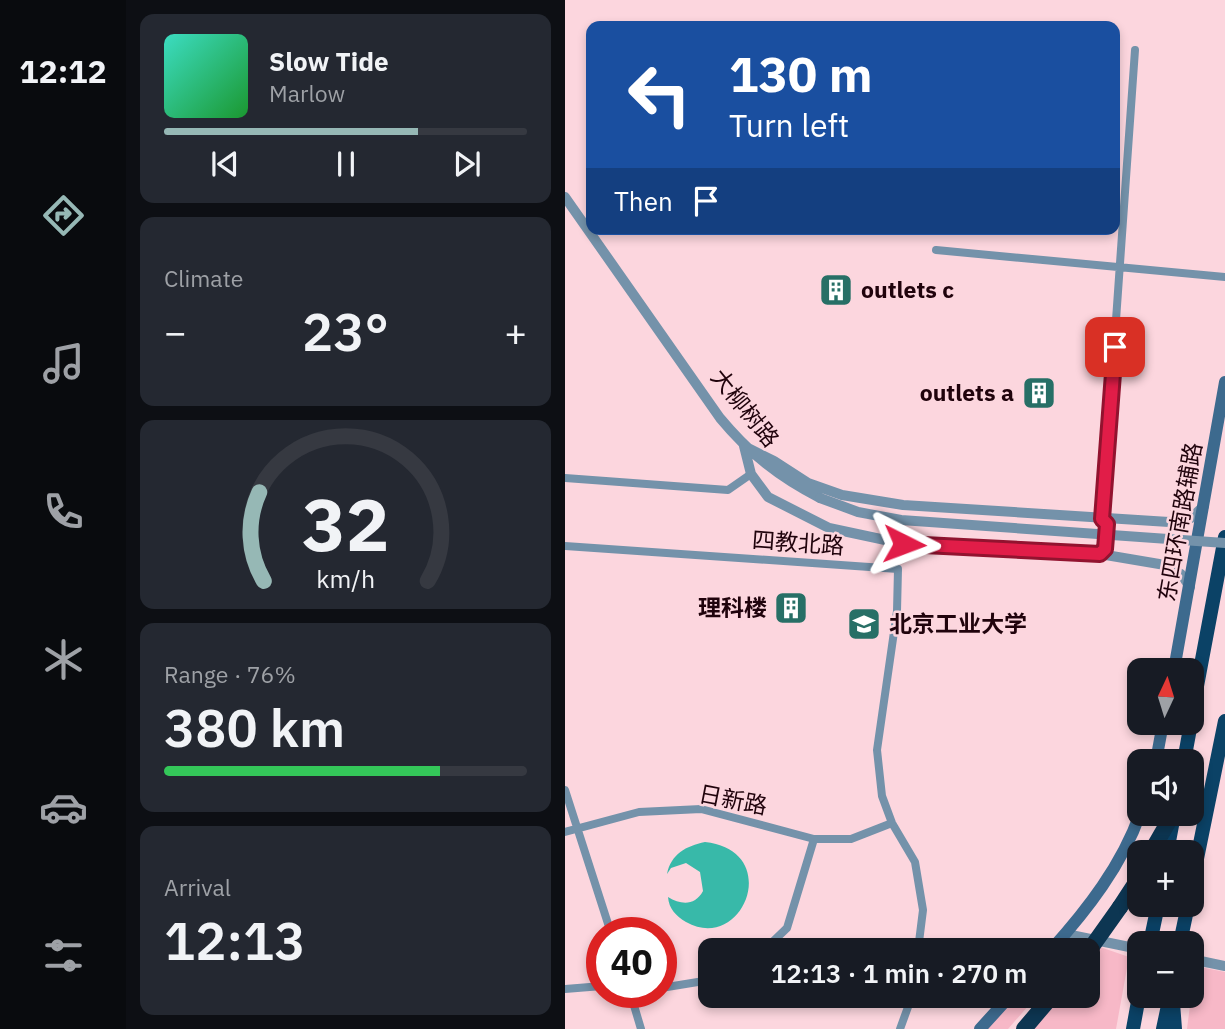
<!DOCTYPE html>
<meta charset="utf-8">
<style>
body{margin:0;font-family:"IBM Plex Sans","Noto Sans SC",sans-serif;background:#242831;color:#f1f3f6;height:100vh;display:flex;flex-direction:column;font-size:26px;white-space:nowrap}
*{box-sizing:border-box;margin:0}
p{font-size:23px;color:#9ea1a6}
.icon{flex:none;width:38px;height:38px;fill:none;stroke:currentColor;stroke-width:2;stroke-linecap:round;stroke-linejoin:round}
.map{position:relative;flex:1;overflow:hidden}
.side{display:flex;flex-direction:column;gap:14px;padding:14px;background:#0d0f14;width:439px}
.side>*{flex:none}
.hud{position:absolute;left:21px;top:21px;width:534px;height:214px;border-radius:14px;box-shadow:0 4px 10px #0003;background:#1a4fa0;color:#fff;overflow:hidden}
.needle{width:46px;rotate:4deg}
.controls{position:absolute;left:562px;top:658px;display:grid;gap:14px}
.controls a{display:grid;place-items:center;width:77px;height:77px;border-radius:14px;background:#171b24;box-shadow:0 4px 10px #0003;font-size:35px}
.speed{position:absolute;left:21px;top:917px;display:flex;gap:14px;font-size:35px;font-weight:700;text-align:center}
.speed>*{display:grid;place-content:center;width:91px;height:91px;border-radius:50%;background:#171b24;box-shadow:0 4px 10px #0003;line-height:1}
.speed .limit{border:10px solid #d22;background:#fff;color:#111}
.pin{position:absolute;display:grid;place-items:center;width:60px;height:60px;color:#fff;margin:-30px;border-radius:14px;box-shadow:0 4px 10px #0006}
.me{position:absolute;width:77px;margin:-38px;rotate:93deg;stroke-linejoin:round;filter:drop-shadow(0 0 5px #0008)}
.turn{display:flex;align-items:center;gap:24px;height:147px;padding:0 28px;font-size:32px}
.turn .icon{width:91px;height:91px;stroke-width:2.5}
.turn b{display:block;font-size:49px;line-height:60px}
.then{display:flex;align-items:center;height:66px;padding:0 28px;background:#0003;gap:14px;font-size:26px}
.big{font-size:52px;font-weight:600;line-height:1.1}
.side .tile{flex:1;display:flex;flex-direction:column;justify-content:center;gap:10px;min-width:0;padding:0 24px;border-radius:14px;background:#242831}
.side .dial{align-items:center;gap:0}
.dial svg{height:182px;overflow:visible;fill:none;stroke:#363941;stroke-width:7;stroke-linecap:round;text-anchor:middle}
.dial text{fill:#f1f3f6;stroke:none}
.song{display:flex;align-items:center;gap:21px}
.cover{width:84px;height:84px;border-radius:10px;background:linear-gradient(135deg,hsl(170 70% 55%),hsl(130 70% 35%))}
.played{height:7px;border-radius:4px;background:linear-gradient(90deg,#96b8b5 70%,#363941 70%)}
.keys{display:flex;justify-content:space-around;direction:ltr}
.heat{display:flex;justify-content:space-between;align-items:center;font-size:38px;direction:ltr}
.charge{height:10px;border-radius:5px;background:linear-gradient(90deg,#34c759 76%,#363941 0)}
.trip{position:absolute;left:133px;top:938px;width:402px;height:70px;border-radius:14px;background:#171b24;box-shadow:0 4px 10px #0003;font-weight:600;line-height:70px;text-align:center}
main{display:flex;flex:1;min-height:0}
.dock{display:flex;flex-direction:column;width:126px;justify-content:space-around;align-items:center;background:#090b0e;color:#9ea1a6}
.dock .icon{width:49px;height:49px}
.dock .on{color:#96b8b5}
.dock b{font-size:32px;color:#f1f3f6}
.map>svg:first-child{display:block}
.green{fill:#f7b8c7}
.water{fill:#38b9a9}
.lines{fill:none;stroke-linecap:round;stroke-linejoin:round}
.minor{stroke:#7492aa;stroke-width:8}
.tertiary{stroke:#7492aa;stroke-width:10}
.secondary{stroke:#3d6a8e;stroke-width:12}
.trunk{stroke:#0b4266;stroke-width:14}
.motorway{stroke:#0d3652;stroke-width:16}
.tertiary-bridge{stroke:#7492aa;stroke-width:10}
.motorway-bridge{stroke:#0d3652;stroke-width:16}
.route-casing{stroke:#92132f;stroke-width:18}
.route{stroke:#e11d48;stroke-width:12}
.labels{text-anchor:middle;stroke-width:5;stroke-linejoin:round;paint-order:stroke}
.poi-label{font-size:23px;font-weight:bold;fill:#20030c;stroke:#fcd6de;text-anchor:start}
.street-label{font-size:23px;fill:#20030c;stroke:#fcd6de}
</style>
<main>
<nav class="dock">
<b>12:12</b>
<svg class="icon on" aria-label="directions" viewBox="0 0 24 24"><path d="M12 3l9 9-9 9-9-9zM9 14v-3h6M13 9l2 2-2 2"/></svg>
<svg class="icon" aria-label="music" viewBox="0 0 24 24"><path d="M9 18V5l10-2v13"/><circle cx="6" cy="18" r="3"/><circle cx="16" cy="16" r="3"/></svg>
<svg class="icon" aria-label="phone" viewBox="0 0 24 24"><path d="M5 4h4l2 5-3 2q2 4 5 5l2-3 5 2v4C11 20 4 13 5 4z"/></svg>
<svg class="icon" aria-label="climate" viewBox="0 0 24 24"><path d="M12 3v18M4 7l16 10M4 17L20 7"/></svg>
<svg class="icon" aria-label="car" viewBox="0 0 24 24"><path d="M5 17H2v-5l4-1 3-4h7l3 4 3 1v5h-3M9 17h6M6 11h13"/><circle cx="7" cy="17" r="2"/><circle cx="17" cy="17" r="2"/></svg>
<svg class="icon" aria-label="filters" viewBox="0 0 24 24"><path d="M4 7h16M4 17h16"/><circle cx="9" cy="7" r="2"/><circle cx="15" cy="17" r="2"/></svg>
</nav>
<section class="side">
<div class="tile">
<div class="song"><i class="cover"></i><div><b>Slow Tide</b><p>Marlow</p></div></div>
<div class="played"></div>
<div class="keys"><svg class="icon" aria-label="previous" viewBox="0 0 24 24"><path d="M18 5L8 12l10 7zM5 5v14"/></svg><svg class="icon" aria-label="pause" viewBox="0 0 24 24"><path d="M8 5v14M16 5v14"/></svg><svg class="icon" aria-label="next" viewBox="0 0 24 24"><path d="M6 5l10 7-10 7zM19 5v14"/></svg></div>
</div>
<div class="tile"><p>Climate</p>
<div class="heat"><a>−</a><b class="big">23°</b><a>+</a></div>
</div>
<div class="tile dial"><svg viewBox="0 0 100 80">
<path d="M14 69A42 42 0 1 1 86 69"/>
<path d="M14 69A42 42 0 0 1 12 30" stroke="#96b8b5"/>
<text x="50" y="56" font-size="32" font-weight="700">32</text>
<text x="50" y="72" font-size="11">km/h</text>
</svg></div>
<div class="tile"><p>Range · 76%</p><b class="big">380 km</b><div class="charge"></div></div>
<div class="tile"><p>Arrival</p><b class="big">12:13</b></div>
</section>
<div class="map">
<svg width="660" height="1029" viewBox="0 0 660 1029">
<rect width="100%" height="100%" fill="#fcd6de"/>
<path class="green" d="M535 947 564 957 551 1029H468L497 996H523V962Z
M630 966 660 972V1029H622Z
M452 996H472L443 1029H421Z"/>
<path class="water" d="M140 842C219 851 178 954 121 922 111 916 104 909 103 897 116 905 130 906 138 891L135 872 121 863 106 868 102 874C106 854 121 846 140 842Z"/>
<g class="lines">
<path class="minor" d="M371 250 660 277
M0 478 163 490 186 474
M537 519 570 50
M0 546 333 569 332 611 312 750 317 796 327 823 350 862 358 910 353 950
M0 790 46 933
M0 832 74 812 136 809 249 839H286L327 823
M199 950 222 928 249 839
M96 988 145 980
M0 989 37 986
M65 992 76 1029
M335 1029 347 996"/>
<path class="tertiary" d="M0 197 155 418C185 454 214 477 255 498
M179 446 186 474 203 497 264 528 339 544 535 554 600 565 616 574 625 587
M179 446 209 461 243 483 277 495 338 505 604 522 626 518 639 506
M535 554 540 549 542 524 537 519
M501 934 574 949
M626 959 660 966"/>
<path class="secondary" d="M609 670 660 382
M591 761 598 723
M486 950C522 910 557 865 575 814
M415 1029 445 996"/>
<path class="trunk" d="M626 718 660 537
M619 761 626 723
M602 852 609 815
M626 888 660 721
M585 943 593 905
M615 943 623 905
M608 1003 610 1029
M568 1029 574 996
M598 1029 605 996"/>
<path class="motorway" d="M586 852 608 814
M555 907 574 878
M459 1029 487 996"/>
<path class="tertiary-bridge" d="M255 498 293 512 336 520 660 543"/>
<path class="motorway-bridge" d="M523 952 555 907"/>
</g>
<g class="lines">
<defs>
<path id="route" d="M339 544 535 554 540 549 542 524 537 519 550 347"/>
</defs>
<use href="#route" class="route-casing"/>
<use href="#route" class="route"/>
</g>
<defs>
<symbol id="building-square" viewBox="-11 -11 22 22"><rect x="-9" y="-9" width="18" height="18" rx="4" fill="#276f66" stroke="#fcd6de"/><path d="M-4-6H4V6H1V3H-1V6H-4ZM-2.5-4.3h1.7v1.8h-1.7ZM.8-4.3h1.7v1.8H.8ZM-2.5-1h1.7V.8h-1.7ZM.8-1h1.7V.8H.8Z" fill="#fff"/></symbol>
<symbol id="university-square" viewBox="-11 -11 22 22"><rect x="-9" y="-9" width="18" height="18" rx="4" fill="#276f66" stroke="#fcd6de"/><path d="M0-5L7-2L0 1L-7-2ZM-4 1L0 2.5L4 1V4Q0 6-4 4Z" fill="#fff"/></symbol>
</defs>
<g fill-rule="evenodd">
<use href="#building-square" x="252" y="271" width="38" height="38"/>
<use href="#building-square" x="455" y="374" width="38" height="38"/>
<use href="#building-square" x="207" y="589" width="38" height="38"/>
<use href="#university-square" x="280" y="605" width="38" height="38"/>
</g>
<g class="labels">
<g class="poi-label">
<text x="296" y="298">outlets c</text>
<text x="449" y="401" text-anchor="end">outlets a</text>
<text x="202" y="616" text-anchor="end">理科楼</text>
<text x="324" y="632">北京工业大学</text>
</g>
<g class="street-label">
<text transform="translate(180 408) rotate(51)" y="8">大柳树路</text>
<text transform="translate(615 522) rotate(-80)" y="8">东四环南路辅路</text>
<text transform="translate(233 543) rotate(4)" y="8">四教北路</text>
<text transform="translate(168 800) rotate(11)" y="8">日新路</text>
</g>
</g>
</svg>
<div class="controls">
<a><svg class="needle" viewBox="-14 -14 28 28"><path d="M0-13l5 13h-10z" fill="#e53935"/><path d="M0 13l5-13h-10z" fill="#9ea1a6"/></svg></a>
<a><svg class="icon" aria-label="sound" viewBox="0 0 24 24"><path d="M4 9h4l5-4v14l-5-4H4zM17 9q2 3 0 6"/></svg></a>
<a>+</a>
<a>−</a>
</div>
<div class="speed"><div class="limit">40</div></div>
<div class="pin" style="left:550px;top:347px;background:#d93025"><svg class="icon" aria-label="arrive" viewBox="0 0 24 24"><path d="M6 21V4h12l-3 4 3 4H6"/></svg></div>
<svg class="me" style="left:339px;top:544px" viewBox="-20 -20 40 40"><path d="M0-17L14 15 0 8-14 15z" fill="#e11d48" stroke="#fff" stroke-width="4"/></svg>
<div class="trip">12:13 · 1 min · 270 m</div>
<div class="hud">
<div class="turn"><svg class="icon" aria-label="left" viewBox="0 0 24 24"><path d="M17 20v-9H6M10 6l-5 5 5 5"/></svg><div><b>130 m</b>Turn left</div></div>
<div class="then">Then<svg class="icon" aria-label="arrive" viewBox="0 0 24 24"><path d="M6 21V4h12l-3 4 3 4H6"/></svg></div>
</div>
</div>
</main>
